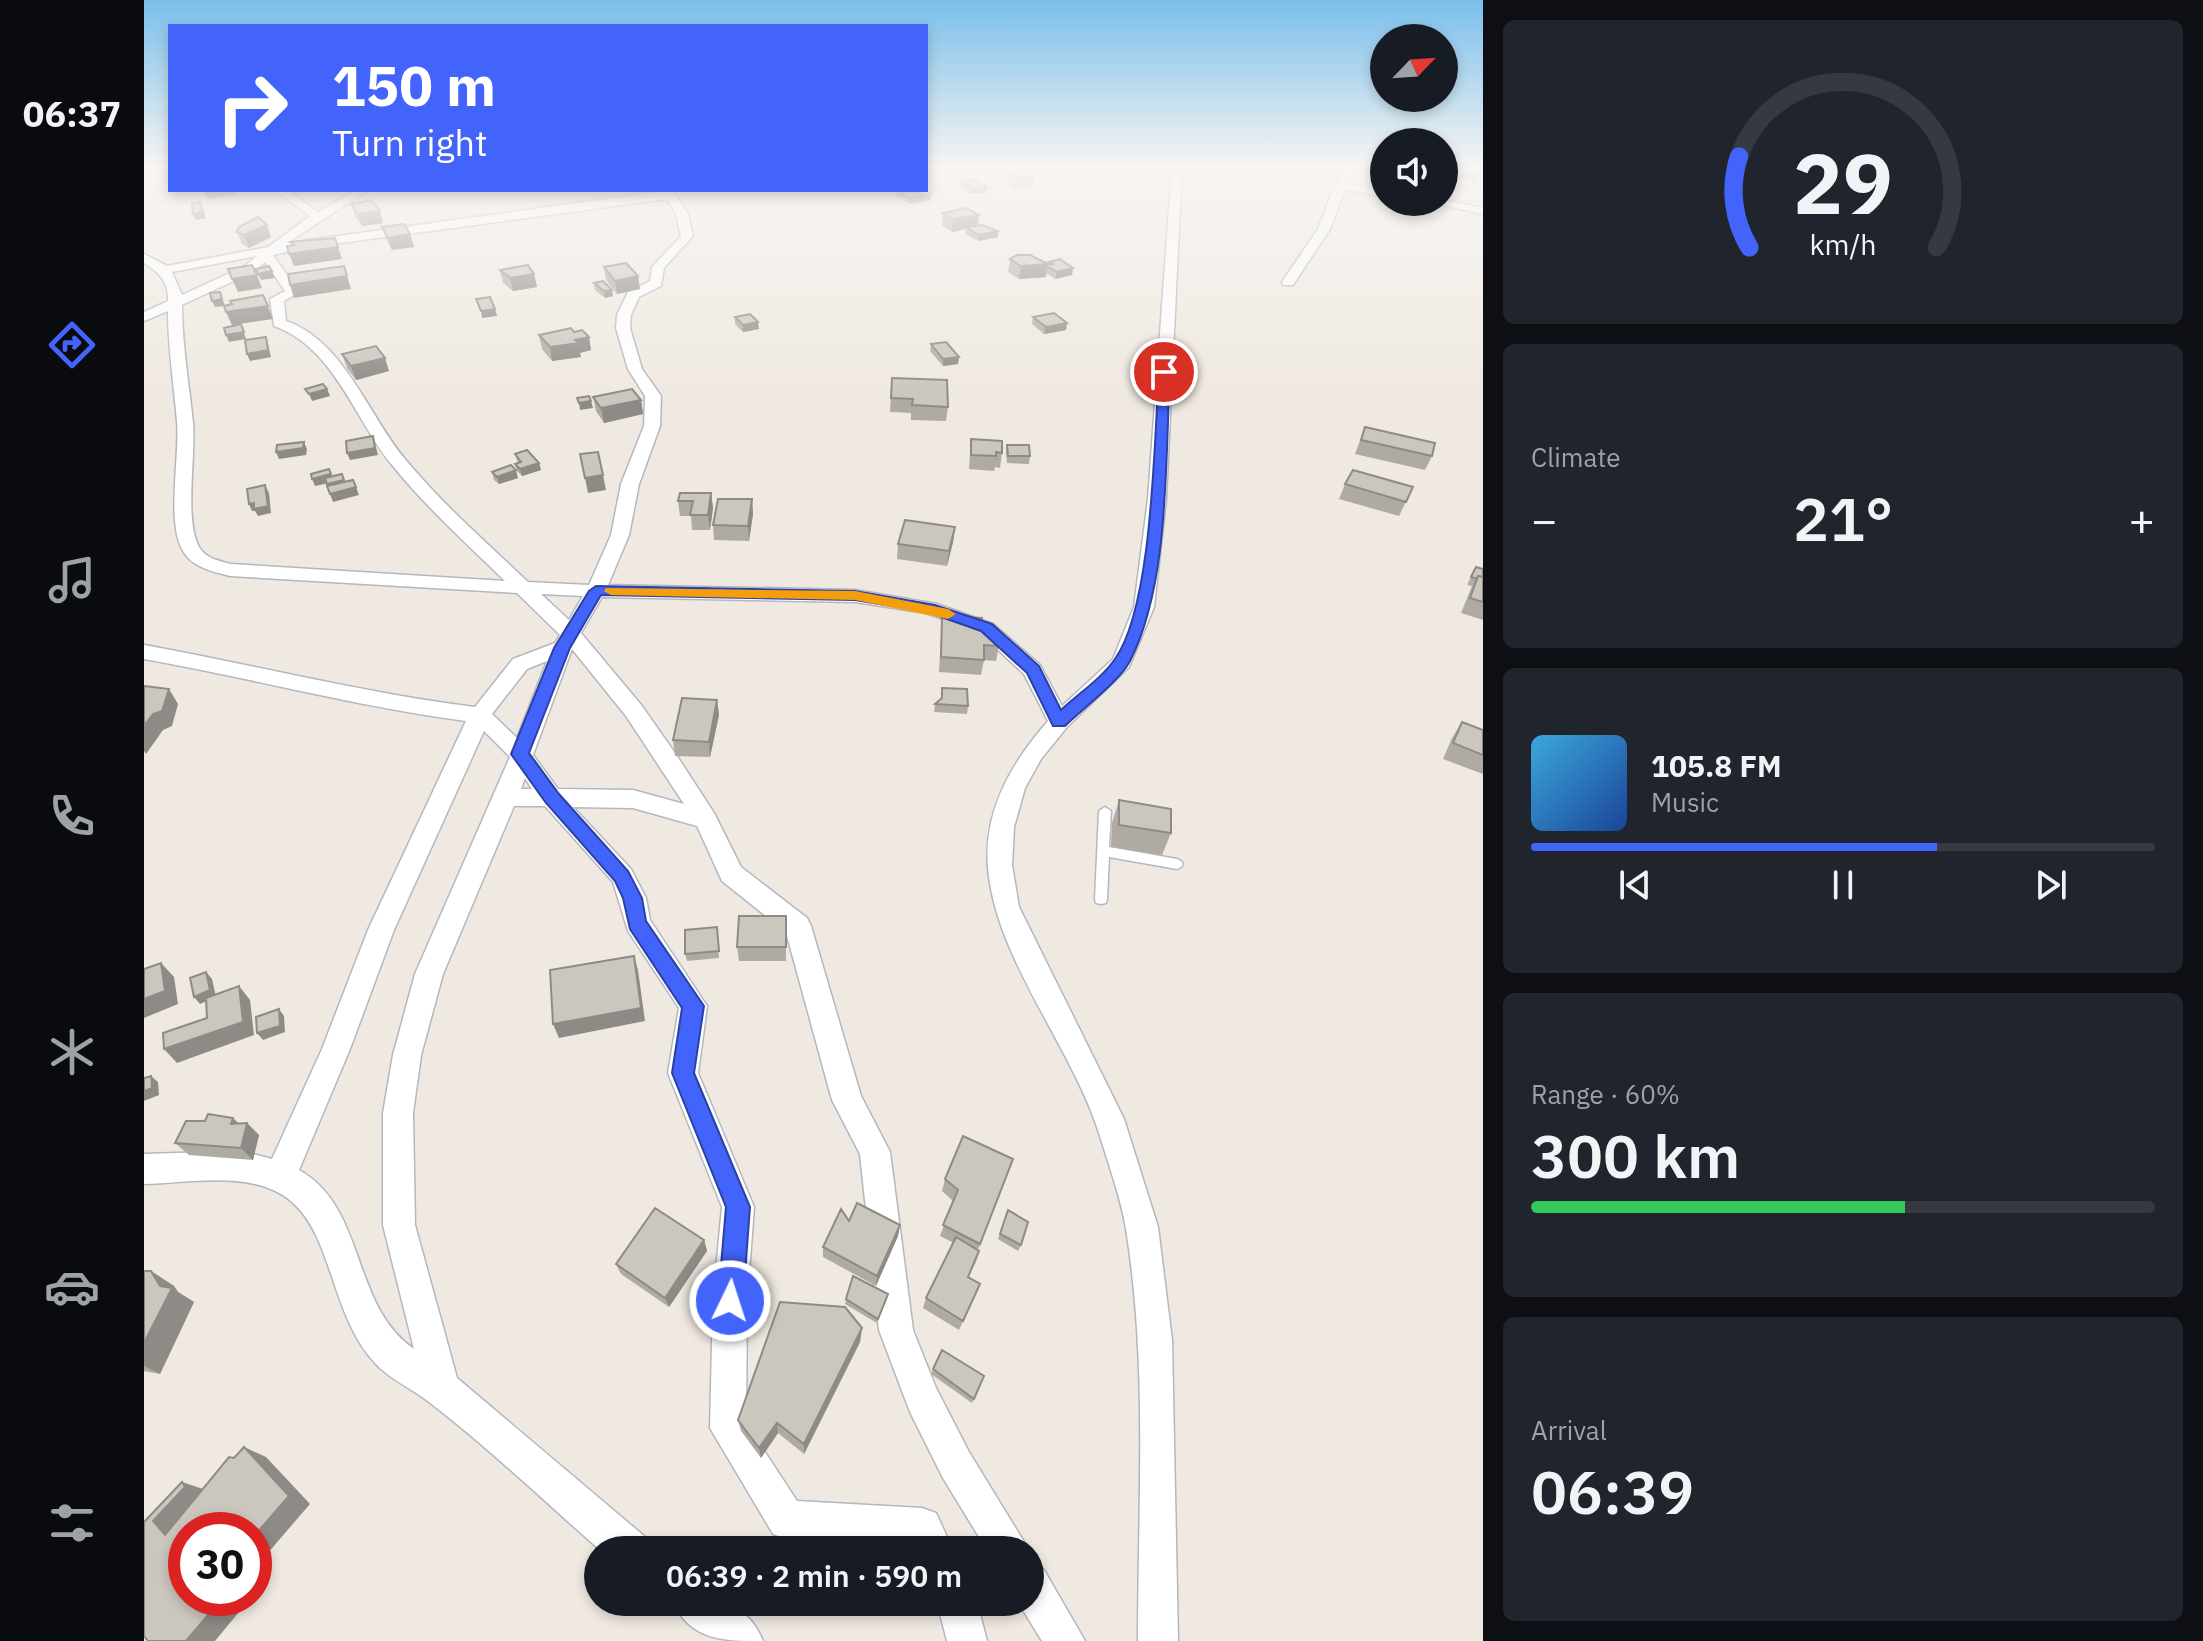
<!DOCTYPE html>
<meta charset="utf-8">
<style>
body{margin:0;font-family:"IBM Plex Sans",sans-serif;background:#20242c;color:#f1f3f6;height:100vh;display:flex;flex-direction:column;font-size:30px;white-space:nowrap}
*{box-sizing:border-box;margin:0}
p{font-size:26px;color:#9ea1a6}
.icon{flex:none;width:44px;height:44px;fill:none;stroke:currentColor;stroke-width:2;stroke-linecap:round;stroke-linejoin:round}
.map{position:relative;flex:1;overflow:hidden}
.side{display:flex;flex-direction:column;gap:20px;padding:20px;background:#0d0f14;width:720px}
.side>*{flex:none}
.hud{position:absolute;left:24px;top:24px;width:760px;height:168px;border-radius:0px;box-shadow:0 4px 12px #0003;background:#4264fb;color:#fff;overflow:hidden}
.needle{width:52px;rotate:65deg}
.tools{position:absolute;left:1226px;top:24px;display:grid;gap:16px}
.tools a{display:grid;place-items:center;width:88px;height:88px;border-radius:50%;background:#171b24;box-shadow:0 4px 12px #0003;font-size:40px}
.speed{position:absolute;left:24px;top:1512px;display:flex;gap:16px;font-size:40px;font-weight:700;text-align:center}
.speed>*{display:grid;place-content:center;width:104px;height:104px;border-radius:50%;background:#171b24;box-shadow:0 4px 12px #0003;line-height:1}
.speed .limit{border:12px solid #d22;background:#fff;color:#111}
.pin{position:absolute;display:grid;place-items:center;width:68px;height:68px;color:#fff;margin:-34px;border:4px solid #fff;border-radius:50%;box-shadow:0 2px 8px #0007}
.me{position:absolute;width:88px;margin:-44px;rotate:4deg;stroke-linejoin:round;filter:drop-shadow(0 0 6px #0008)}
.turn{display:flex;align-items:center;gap:28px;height:168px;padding:0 32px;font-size:36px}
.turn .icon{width:104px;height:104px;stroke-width:2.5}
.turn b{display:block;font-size:56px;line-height:68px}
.big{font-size:60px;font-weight:600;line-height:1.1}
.side .card{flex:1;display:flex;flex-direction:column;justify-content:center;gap:12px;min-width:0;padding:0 28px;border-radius:12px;background:#20242c}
.side .dial{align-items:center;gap:0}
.dial svg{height:208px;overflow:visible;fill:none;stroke:#363941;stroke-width:7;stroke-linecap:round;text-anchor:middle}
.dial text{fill:#f1f3f6;stroke:none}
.song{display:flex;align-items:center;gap:24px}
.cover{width:96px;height:96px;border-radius:12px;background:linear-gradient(135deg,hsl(200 70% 55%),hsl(220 70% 35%))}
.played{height:8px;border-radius:4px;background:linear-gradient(90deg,#4264fb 65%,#363941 65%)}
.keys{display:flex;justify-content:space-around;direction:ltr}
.heat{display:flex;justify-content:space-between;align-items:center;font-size:44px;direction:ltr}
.charge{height:12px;border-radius:6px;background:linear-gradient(90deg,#34c759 60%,#363941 0)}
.trip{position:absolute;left:440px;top:1536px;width:460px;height:80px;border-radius:40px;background:#171b24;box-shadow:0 4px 12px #0003;font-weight:600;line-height:80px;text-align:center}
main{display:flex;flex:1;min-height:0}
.tab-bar{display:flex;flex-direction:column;width:144px;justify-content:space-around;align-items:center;background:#090b0e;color:#9ea1a6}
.tab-bar .icon{width:56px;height:56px}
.tab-bar .on{color:#4264fb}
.tab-bar b{font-size:36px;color:#f1f3f6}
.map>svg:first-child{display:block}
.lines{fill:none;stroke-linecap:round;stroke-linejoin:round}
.lane-casing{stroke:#b4b7c1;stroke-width:3}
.street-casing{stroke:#b4b7c1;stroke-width:3}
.lane{fill:#fff;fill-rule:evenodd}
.street{fill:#fff;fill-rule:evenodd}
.wall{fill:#afaba4}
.shaded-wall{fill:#8e8b86}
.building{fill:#cbc7bf;stroke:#8e8b86;stroke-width:2}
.route{fill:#4264fb;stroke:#2b41a3;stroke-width:2}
.slow{fill:#f59e0b}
</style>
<main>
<nav class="tab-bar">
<b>06:37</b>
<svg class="icon on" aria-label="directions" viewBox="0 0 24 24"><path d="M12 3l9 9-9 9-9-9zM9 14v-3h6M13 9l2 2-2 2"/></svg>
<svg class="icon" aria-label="music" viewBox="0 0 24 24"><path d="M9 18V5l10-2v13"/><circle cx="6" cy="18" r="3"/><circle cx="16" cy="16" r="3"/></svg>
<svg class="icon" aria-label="phone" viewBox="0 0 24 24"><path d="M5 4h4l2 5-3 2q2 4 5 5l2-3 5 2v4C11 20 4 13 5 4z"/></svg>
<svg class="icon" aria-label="climate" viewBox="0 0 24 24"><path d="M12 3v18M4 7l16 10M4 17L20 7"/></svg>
<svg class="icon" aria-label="car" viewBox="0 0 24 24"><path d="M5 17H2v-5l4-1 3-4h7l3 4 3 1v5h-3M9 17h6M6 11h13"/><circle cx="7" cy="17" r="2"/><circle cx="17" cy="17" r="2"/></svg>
<svg class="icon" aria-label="filters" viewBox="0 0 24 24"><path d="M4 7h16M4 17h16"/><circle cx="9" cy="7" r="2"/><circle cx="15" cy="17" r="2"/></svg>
</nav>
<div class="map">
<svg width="1339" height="1641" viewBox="0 0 1339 1641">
<rect width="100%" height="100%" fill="#efe9e1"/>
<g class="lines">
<defs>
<path id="lane" d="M961 807 967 811 965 847 1033 859 1037 861 1039 864 1037 867 1033 869 965 857 963 899 962 903 957 904 952 903 951 899 955 811Z"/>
<path id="street" d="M1028 167H1038L1022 499 1010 607 985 667 923 727 897 759 881 788 870 827 868 865 875 907 980 1119 1014 1227 1028 1340 1034 1641H994C994 1505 1004 1364 982 1229 977 1198 965 1166 956 1136 929 1048 852 960 844 868 839 811 868 762 904 721L880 674 835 632 782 613 711 602 458 597 437 633 498 706 533 756 570 813 597 867 663 918 667 926 717 1096 746 1152 769 1330 792 1388 825 1452 885 1550H843L799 1478 766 1412 735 1330 716 1154 688 1100 642 932 578 881 553 826 489 808 429 807 487 869 502 898 506 920 563 1006 554 1073 610 1207 603 1301 602 1423 653 1501 778 1508 792 1513 809 1550 643 1539 629 1534 566 1428 569 1301 578 1207 524 1073 535 1008 484 931 469 882 401 806H370L299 974 277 1055 269 1113 271 1225 313 1378 500 1536 506 1550H456C400 1501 345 1448 285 1402 269 1389 245 1379 231 1363 187 1316 189 1237 148 1202 111 1169 45 1183 0 1184V1154L98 1151 128 1159 178 1049 224 930 322 721C214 707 108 678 0 659V645C111 665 219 693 331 707L369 659 411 643 416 635 373 593 86 576C68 571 49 568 39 551 22 523 36 455 33 422 30 384 24 349 24 311L0 321V312L24 301C25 282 15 272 0 263V254L23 266 124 247 166 216 131 190H144L174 212 212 190H225L143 243 528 190 544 214 549 236 520 268 517 286 495 297 487 315 486 328 498 369 517 396 516 426 495 484 485 535 464 585 711 590 793 604 849 624 896 665 918 706 969 659 990 607 1004 499ZM523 199 532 214 537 236 508 267 506 281 484 292 473 315 472 328 484 369 501 396 500 426 477 484 467 535 445 585 384 582C342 542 298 504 261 459 224 415 200 341 142 321L140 301 155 292 129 255 159 248ZM113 256 101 266 38 295 28 272ZM121 262 141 291 126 299 130 326C190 347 211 420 248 465 282 507 322 543 361 581L87 564C76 561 62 559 55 547 40 519 52 456 49 423 45 383 38 345 38 305L109 272ZM397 594 439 596 425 620ZM428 649 482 716 540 804 489 790 414 789 389 755ZM403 661 373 738 348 714 383 669ZM340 731 366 757 271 974 249 1055 239 1113V1225L270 1349C206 1305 223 1208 155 1170L206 1049 250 930ZM381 778 388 789H377Z
M1205 167H1215L1205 184 1240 190V196L1201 190 1186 229 1149 285H1139L1138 282 1174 229 1188 192Z
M1310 167 1339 169V175L1311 169Z
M1300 200 1339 208V214L1285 202Z
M886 1564 900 1570 941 1641H898L874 1602H886Z
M529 1602C568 1602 602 1598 619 1641 580 1641 547 1641 529 1602Z
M793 1602H833L843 1641H803Z"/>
</defs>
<use href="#lane" class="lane-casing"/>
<use href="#street" class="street-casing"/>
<use href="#lane" class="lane"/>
<use href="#street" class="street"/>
</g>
<path class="wall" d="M1320 167H1339V169H1337L1332 182 1315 180Z
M864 170 890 176 889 188 869 187 863 181Z
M817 182 843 187 842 193 827 194 816 188Z
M753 190 786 200 765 204 752 196Z
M207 204 239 223 218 226 211 216Z
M799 213 835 215 834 226 854 231V237L834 241 821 234 822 229 808 232 798 225Z
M238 227 266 234 270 247 248 250 242 239Z
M93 232 127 237 105 248 98 244Z
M866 259 904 264V266L905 262 929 268 928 275 911 279 902 273V277L875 279 864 272Z
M460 267 494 276 496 289 473 294 462 280Z
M356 270 390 274 393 287 369 291 359 283Z
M450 283 469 296 461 298 451 290Z
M591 317 615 329 599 332 591 324Z
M889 317 922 330 900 334 888 324Z
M430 332 445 337 447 350 436 353 437 357 408 361 398 349 395 335Z
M787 344 815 357 814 364 799 366 786 351Z
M198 354 245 371 212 380 203 368Z
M748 378 804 407 802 421 767 420V413L746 412Z
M449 397 497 400 499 414 460 423 452 411Z
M1221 427 1288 456 1281 470 1211 454Z
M827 439 858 453 856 468 851 467 850 471 825 469Z
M863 445 886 456 885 464 863 463 862 452Z
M371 454 395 463 397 470 378 476 373 471 371 464 374 463Z
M348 472 374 478 355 484 350 480Z
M1201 484 1269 487 1255 516 1195 499Z
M567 493 569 508 566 530H548L547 516H536L534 501Z
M608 499 609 514 605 541 570 540 569 525Z
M811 527 809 542 803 566 753 559 754 544Z
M1332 567 1339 569V620L1317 613 1328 586 1323 585Z
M798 616 838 631 855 646 852 661 840 660 837 675 795 672Z
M798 688 824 706 823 714 790 712 791 704 797 699Z
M573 700 575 715 566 757 531 756 529 740Z
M1318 722 1339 730V774L1299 759 1308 738Z
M975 800 1027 833 1018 855 967 847 968 823Z
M642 916V961H595L593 947Z
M573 927 575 958 543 961 541 954Z
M89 1118 95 1124 103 1123 115 1135 109 1160 45 1155 31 1143 61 1121Z
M869 1159 834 1250 835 1251 832 1262 824 1277 832 1294 815 1330 779 1308 782 1298 810 1243 796 1236 809 1201 798 1191 801 1179Z
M864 1210 877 1245 874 1251 854 1239Z
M705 1221 756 1225 754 1236 732 1286 679 1257V1247Z
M560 1240 563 1251 525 1307 477 1274 472 1264Z
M0 1271H7L30 1286 34 1292 50 1302 16 1374 0 1371Z
M702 1299H743L733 1323 701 1304Z
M718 1328 716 1342 660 1454 634 1433 617 1458 597 1431 594 1420Z
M789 1369 840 1376 828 1403 787 1374Z"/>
<path class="shaded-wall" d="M843 187 842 193 827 194 828 188Z
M80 190H91L92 194 63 199 61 193Z
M787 194 786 200 765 204V198Z
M56 202 62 218 52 220 49 214Z
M236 211 239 223 218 226 214 214Z
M835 215 833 227H822V229L808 232 809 219Z
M123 225 127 237 105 248 100 235Z
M854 231V237L834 241V235Z
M266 234 270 247 248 250 244 238Z
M194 247 198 259 150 266 145 254Z
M904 264 902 277 875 279 877 266Z
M200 266 207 289 150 298 146 285Z
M929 268 928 275 911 279 913 272Z
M128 271 131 278 117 280 114 274Z
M390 274 393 287 369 291 366 278Z
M113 275 118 288 94 292 88 279Z
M494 276 496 289 473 294 471 281Z
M468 290 469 296 461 298 460 291Z
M76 292 81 306 71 307 68 301Z
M124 306 129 319 88 325 82 312Z
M351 309 353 316 338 318 337 311Z
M614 322 615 329 599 332V325Z
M923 323 922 330 900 334 902 327Z
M97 324 102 339 85 342 82 335Z
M122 337 124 344 127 357 106 361 103 354Z
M445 337 447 350 436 353 437 357 408 361 406 347Z
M815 357 814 364 799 366V359Z
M241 358 245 371 212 380 207 366Z
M183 389 186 396 168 401 165 394Z
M497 400 499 414 460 423 457 408Z
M447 401 449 408 436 410 435 403Z
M229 436 234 455 206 460 203 453Z
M160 442 163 449 162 455 135 459 132 452Z
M395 463 397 470 378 476 376 469Z
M372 470 374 478 355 484 353 477Z
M187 474 190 482 171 486 168 479Z
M459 475 462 490 444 493 441 478Z
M121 485 125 493 127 513 114 516 111 511H108L105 504Z
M212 487 215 495 189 502 186 494Z
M567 493 569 508 566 530 564 515Z
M608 499 609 514 605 541 604 526Z
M811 527 809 542 803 566 805 551Z
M25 689 34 704 28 726 19 730 2 754 0 751V726Z
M573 700 575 715 566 757 565 742Z
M490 956 494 970 501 1021 415 1038 409 1024Z
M17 963 30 977 34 1004 0 1018V999Z
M62 972 68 979 72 997 56 1004 50 997Z
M95 986 106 1000 110 1035 33 1063 20 1049 99 1022Z
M135 1009 140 1016 141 1032 119 1040 113 1033Z
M7 1076 14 1082 15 1095 0 1101V1091Z
M89 1118 101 1130 103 1123 115 1135 109 1160 97 1148 87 1124Z
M756 1225 754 1236 732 1286 733 1276Z
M560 1240 563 1251 525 1307 521 1298Z
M7 1271 30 1286 34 1292 50 1302 16 1374 0 1366V1343L16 1286Z
M718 1328 716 1342 660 1454V1444Z
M633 1423 634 1433 617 1458 615 1448Z
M100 1447 122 1457 166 1504 110 1569V1536Z
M38 1482 62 1490 21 1535 9 1521Z
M62 1598H85L95 1612 71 1641H42Z"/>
<path class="building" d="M1320 167H1330L1337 169 1334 176 1317 174Z
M867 168H887L890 176H871L864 170Z
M829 180 843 187 828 188 817 182Z
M60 190H80L61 193Z
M753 190H780L787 194 765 198Z
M228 200 236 211 214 214 207 204Z
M56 202 59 212 49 214 48 204Z
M822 208 835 215 809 219 799 213Z
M114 217 123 225 100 235 93 232 95 227Z
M260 224 266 234 244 238 238 227Z
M838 225 854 231 834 235 822 227Z
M191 238 194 247 145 254 143 246 150 245 146 242Z
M873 255H886L904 264 877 266 866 259Z
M916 259 929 268 913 272 902 266 909 264 905 262Z
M482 263 494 276 471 281 460 267Z
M108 265 113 275 88 279 84 269Z
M384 265 390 274 366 278 356 270Z
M125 266 128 271 114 274 112 269Z
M200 266 203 276 146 285 144 274Z
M459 281 468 290 460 291 450 283Z
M76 292 78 299 68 301 66 293Z
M119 295 124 306 82 312 80 306 88 304 86 301Z
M346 297 351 309 337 311 332 299Z
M910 313 923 323 902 327 889 317Z
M606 314 614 322 599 325 591 317Z
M97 324 100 332 82 335 80 328Z
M427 328 430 332 438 330 445 337 431 340 435 343 406 347 395 335Z
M122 337 124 350 103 354 101 340Z
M802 342 815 357 799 359 787 344Z
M232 346 241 358 207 366 198 354Z
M748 378 803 380 804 407 768 405 769 399 747 398Z
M179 384 183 389 165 394 161 389Z
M488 389 497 400 457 408 449 397Z
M445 396 447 401 435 403 433 398Z
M1221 427 1291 443 1288 456 1217 440Z
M229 436 231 448 203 453 202 441Z
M827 439 858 441V453L852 452V456L827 455Z
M160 442 159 448 132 452 133 445Z
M863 445H885L886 456H864Z
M383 450 395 463 376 469 371 464 377 462 371 454Z
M454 452 459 475 441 478 436 454Z
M367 465 372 470 353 477 348 472Z
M185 469 187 474 168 479 167 474Z
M1209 470 1269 487 1262 502 1201 484Z
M198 474 200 480 183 484 181 478Z
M209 480 212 487 186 494 183 486Z
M121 485 124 506 110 509V503L105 504 103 489Z
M536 493H567L564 515H546L549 501H534Z
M574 499H608L604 526 569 525Z
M761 520 811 527 805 551 754 544Z
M1332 567 1339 569V577L1334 576 1333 579 1327 577Z
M1334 576 1339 577V602L1326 598Z
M798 616 838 618V631L854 632 855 646 840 645V660L797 657Z
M0 686 25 689 18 711 9 714 0 726Z
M798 688 823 689 824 706 791 704 798 698Z
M538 698 573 700 565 742 529 740Z
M1318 722 1339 730V755L1309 743Z
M975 800 1027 809V833L975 825Z
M595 916H642V947H593Z
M573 927 575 951 541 954V930Z
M490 956 497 1008 409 1024 406 970Z
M17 963 21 991 0 999V969Z
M62 972 66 990 50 997 46 978Z
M95 986 99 1022 20 1049 19 1033 63 1018 62 998Z
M135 1009 136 1026 113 1033 112 1017Z
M7 1076 8 1088 0 1091V1078Z
M64 1114 89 1118 87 1124 103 1123 97 1148 31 1143 42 1121H61Z
M819 1136 869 1159 836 1244 799 1225 814 1190 801 1179Z
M713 1203 756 1225 733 1276 679 1247 697 1209 705 1221Z
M511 1208 560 1240 521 1298 472 1264Z
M864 1210 884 1222 877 1245 856 1234Z
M812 1237 835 1251 824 1277 836 1284 819 1321 782 1298Z
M0 1271H7L16 1286 28 1288 0 1343Z
M709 1276 744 1294 734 1319 702 1299Z
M636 1302 701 1307 718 1328 660 1444 633 1423 615 1448 594 1420Z
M798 1350 840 1376 830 1399 789 1369Z
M100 1447 145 1496 110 1536V1530H42V1598H62L70 1608 42 1641H4L0 1636V1522L38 1482 41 1487 9 1521 21 1535 85 1457 90 1458Z"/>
<linearGradient id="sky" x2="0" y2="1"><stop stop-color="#7abfeb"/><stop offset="0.42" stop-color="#f8f5f2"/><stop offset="1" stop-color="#f8f5f2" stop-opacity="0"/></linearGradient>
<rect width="1339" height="397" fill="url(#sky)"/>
<path class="route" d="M1020 369 1026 372C1021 459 1026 583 986 661 975 682 938 709 921 726H909L883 673 837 631 783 612 711 600 457 595 426 648 385 753 415 794 484 871 498 898 502 921 560 1006 550 1073 606 1207 599 1301 595 1310 586 1314 577 1310 574 1301 582 1207 528 1073 538 1008 486 929 479 898 471 881 402 803 367 754 410 648 445 591 452 586 711 591 791 605 848 624 895 666 917 710C934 694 958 678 971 659 1009 605 1010 441 1015 372Z"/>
<path class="slow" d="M462 588 711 591 804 609 812 614 804 619 711 600 467 595 460 591Z"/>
</svg>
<div class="tools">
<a><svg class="needle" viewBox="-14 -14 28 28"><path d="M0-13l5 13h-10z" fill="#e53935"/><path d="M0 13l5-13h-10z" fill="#9ea1a6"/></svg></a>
<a><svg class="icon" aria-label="sound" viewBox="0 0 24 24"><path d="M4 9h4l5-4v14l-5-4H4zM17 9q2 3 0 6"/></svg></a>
</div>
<div class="speed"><div class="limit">30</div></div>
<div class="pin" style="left:1020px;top:372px;background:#d93025"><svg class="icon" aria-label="arrive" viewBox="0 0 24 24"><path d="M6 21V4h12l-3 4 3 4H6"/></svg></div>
<svg class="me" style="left:586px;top:1301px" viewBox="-20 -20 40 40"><circle r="17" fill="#4264fb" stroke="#fff" stroke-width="3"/><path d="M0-11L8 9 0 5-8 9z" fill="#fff"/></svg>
<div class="trip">06:39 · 2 min · 590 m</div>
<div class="hud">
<div class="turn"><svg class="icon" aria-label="right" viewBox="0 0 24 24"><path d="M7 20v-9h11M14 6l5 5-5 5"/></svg><div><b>150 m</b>Turn right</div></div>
</div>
</div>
<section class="side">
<div class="card dial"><svg viewBox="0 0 100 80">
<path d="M14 69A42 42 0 1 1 86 69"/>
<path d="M14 69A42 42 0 0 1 10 34" stroke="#4264fb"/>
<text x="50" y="56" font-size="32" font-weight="700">29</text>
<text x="50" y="72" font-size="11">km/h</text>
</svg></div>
<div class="card"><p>Climate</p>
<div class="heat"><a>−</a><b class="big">21°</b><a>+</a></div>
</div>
<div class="card">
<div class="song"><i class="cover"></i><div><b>105.8 FM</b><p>Music</p></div></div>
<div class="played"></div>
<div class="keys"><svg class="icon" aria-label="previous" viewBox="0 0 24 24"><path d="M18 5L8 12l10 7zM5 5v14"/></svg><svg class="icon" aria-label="pause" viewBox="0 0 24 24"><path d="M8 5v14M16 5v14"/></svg><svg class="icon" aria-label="next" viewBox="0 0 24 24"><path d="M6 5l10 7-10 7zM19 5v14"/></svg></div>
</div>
<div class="card"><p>Range · 60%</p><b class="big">300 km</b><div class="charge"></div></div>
<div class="card"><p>Arrival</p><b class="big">06:39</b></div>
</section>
</main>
